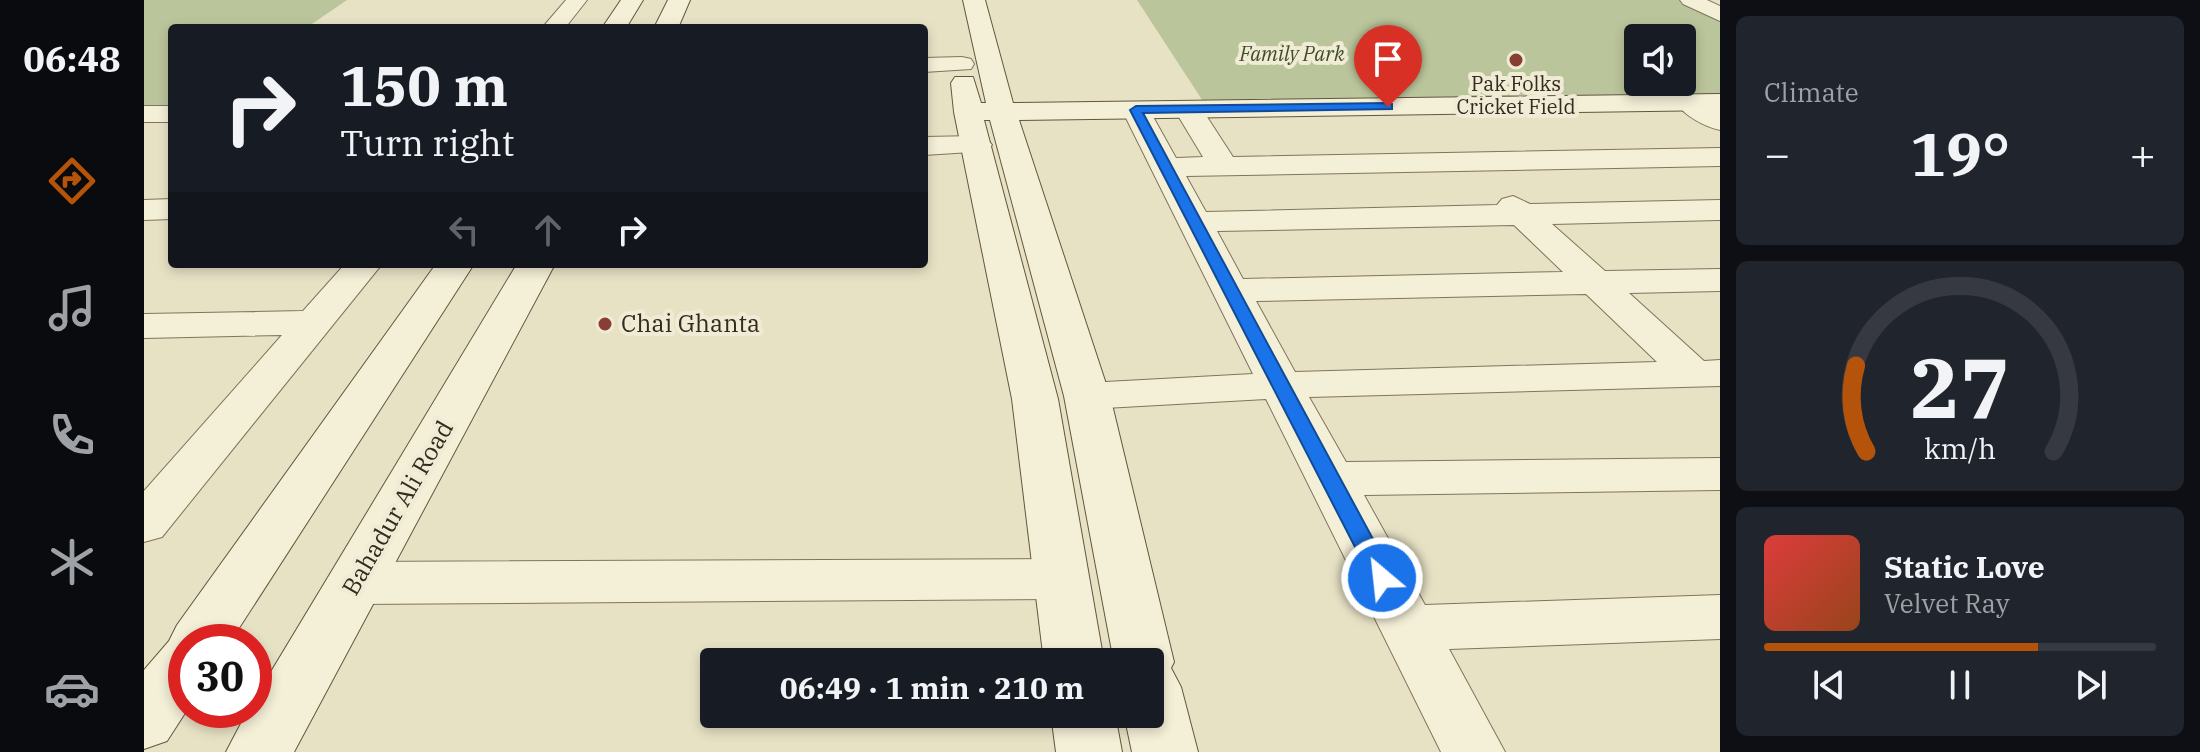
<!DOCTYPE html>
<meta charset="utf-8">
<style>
body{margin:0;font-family:"IBM Plex Serif",serif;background:#20242c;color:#f1f3f6;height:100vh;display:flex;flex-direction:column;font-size:30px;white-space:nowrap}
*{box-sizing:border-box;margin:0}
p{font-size:26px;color:#9ea1a6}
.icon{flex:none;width:44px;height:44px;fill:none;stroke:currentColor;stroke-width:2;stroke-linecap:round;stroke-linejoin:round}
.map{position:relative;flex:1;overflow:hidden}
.side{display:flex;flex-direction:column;gap:16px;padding:16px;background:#0d0f14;width:480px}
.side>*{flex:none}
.hud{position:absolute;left:24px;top:24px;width:760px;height:244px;border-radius:8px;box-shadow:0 4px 12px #0003;background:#171b24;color:#f1f3f6;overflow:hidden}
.fabs{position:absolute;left:1480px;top:24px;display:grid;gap:16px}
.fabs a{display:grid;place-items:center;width:72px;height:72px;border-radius:8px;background:#171b24;box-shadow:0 4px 12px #0003;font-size:40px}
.speed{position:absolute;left:24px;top:624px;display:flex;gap:16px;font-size:40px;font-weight:700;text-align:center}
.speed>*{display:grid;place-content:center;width:104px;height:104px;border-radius:50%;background:#171b24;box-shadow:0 4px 12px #0003;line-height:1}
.speed .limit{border:12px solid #d22;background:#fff;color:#111}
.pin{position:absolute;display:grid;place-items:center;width:68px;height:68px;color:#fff;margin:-82px -34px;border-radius:50% 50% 50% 0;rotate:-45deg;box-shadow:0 0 8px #0007}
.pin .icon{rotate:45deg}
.me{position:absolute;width:88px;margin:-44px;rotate:332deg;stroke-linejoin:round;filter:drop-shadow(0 0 6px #0008)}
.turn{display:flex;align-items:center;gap:28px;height:168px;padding:0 40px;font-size:36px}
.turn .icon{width:104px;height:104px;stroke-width:2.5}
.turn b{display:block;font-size:56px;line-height:68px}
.lanes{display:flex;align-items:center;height:76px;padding:0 40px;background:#0003;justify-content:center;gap:40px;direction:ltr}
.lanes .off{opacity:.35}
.big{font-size:60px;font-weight:700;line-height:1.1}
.side .widget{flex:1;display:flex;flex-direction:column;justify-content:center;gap:12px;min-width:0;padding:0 28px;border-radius:12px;background:#20242c}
.side .dial{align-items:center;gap:0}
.dial svg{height:208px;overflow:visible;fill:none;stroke:#363941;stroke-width:7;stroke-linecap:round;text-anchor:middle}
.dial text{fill:#f1f3f6;stroke:none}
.song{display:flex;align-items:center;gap:24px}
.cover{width:96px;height:96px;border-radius:12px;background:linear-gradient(135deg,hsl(0 70% 55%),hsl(20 70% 35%))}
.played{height:8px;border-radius:4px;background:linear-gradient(90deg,#b45309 70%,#363941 70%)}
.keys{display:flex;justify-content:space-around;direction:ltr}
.heat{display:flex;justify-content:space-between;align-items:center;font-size:44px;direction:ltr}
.trip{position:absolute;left:556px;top:648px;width:464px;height:80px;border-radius:8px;background:#171b24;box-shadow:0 4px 12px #0003;font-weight:700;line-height:80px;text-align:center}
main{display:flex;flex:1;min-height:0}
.dock{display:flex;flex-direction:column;width:144px;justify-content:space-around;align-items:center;background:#090b0e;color:#9ea1a6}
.dock .icon{width:56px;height:56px}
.dock .selected{color:#b45309}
.dock b{font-size:36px;color:#f1f3f6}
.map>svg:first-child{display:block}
.green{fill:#bbc59b;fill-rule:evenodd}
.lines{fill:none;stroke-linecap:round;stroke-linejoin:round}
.street-casing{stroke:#81745d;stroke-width:2}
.secondary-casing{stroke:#625641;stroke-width:2}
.street{fill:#f4efd7;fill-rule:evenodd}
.secondary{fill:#f4efd7;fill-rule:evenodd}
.route{fill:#1a73e8;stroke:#114b97;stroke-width:2}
.poi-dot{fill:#883e35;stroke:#f0ebd4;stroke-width:3}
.labels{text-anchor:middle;stroke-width:8;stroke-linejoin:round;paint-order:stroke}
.far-park-label{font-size:20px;font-style:italic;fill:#3f4c29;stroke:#f0ebd4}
.far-poi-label{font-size:20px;fill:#332b1f;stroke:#f0ebd4}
.poi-label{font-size:24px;fill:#332b1f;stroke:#f0ebd4;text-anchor:start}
.street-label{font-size:24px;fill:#332b1f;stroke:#f0ebd4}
</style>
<main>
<nav class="dock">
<b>06:48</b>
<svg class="icon selected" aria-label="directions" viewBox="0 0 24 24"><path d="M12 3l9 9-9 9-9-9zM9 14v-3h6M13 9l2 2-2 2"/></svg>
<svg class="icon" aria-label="music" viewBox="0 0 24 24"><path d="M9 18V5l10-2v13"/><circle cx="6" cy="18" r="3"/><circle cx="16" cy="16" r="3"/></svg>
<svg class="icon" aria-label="phone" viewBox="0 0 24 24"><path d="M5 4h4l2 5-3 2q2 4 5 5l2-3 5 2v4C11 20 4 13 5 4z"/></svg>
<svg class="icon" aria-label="climate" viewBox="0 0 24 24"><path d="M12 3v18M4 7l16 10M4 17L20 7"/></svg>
<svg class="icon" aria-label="car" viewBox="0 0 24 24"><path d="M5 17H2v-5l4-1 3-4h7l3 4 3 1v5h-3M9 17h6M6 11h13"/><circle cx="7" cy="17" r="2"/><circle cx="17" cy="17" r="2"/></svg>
</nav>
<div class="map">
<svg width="1576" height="752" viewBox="0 0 1576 752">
<rect width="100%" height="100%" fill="#e8e2c5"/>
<path class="green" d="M0 0H203L162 28H28V105H0Z
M993 0H1546L1576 14V102L1064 109ZM1494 38H1538V82H1494Z"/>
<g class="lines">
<defs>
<path id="street" d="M422 0H443L421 28H398Z
M1536 0H1563L1576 6V21L1539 4Z
M818 57 827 59 830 64 827 69 780 72V58Z
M1545 95 1576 110V130C1561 127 1541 116 1532 103L1536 97Z
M1044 101 1054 103 1089 157 1576 148V166L1042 176 1062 212 1353 205 1358 199 1369 196 1386 204 1576 200V220L1408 224 1461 271 1576 269V291L1485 293 1560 361 1576 360V386L1165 397 1202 462 1576 458V490L1220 495 1281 605 1576 595V639L1305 649 1361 752H1297L1122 399 943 409 928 405 921 396 928 387 943 383 1109 374 978 110 982 104H1002L1032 158 1059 157 1030 109 1034 103ZM1370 225 1419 272 1099 279 1073 231ZM1442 294 1513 362 1151 372 1112 301Z
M0 106H28V122H0Z
M833 136 843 139 848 145 843 151 780 155V137Z
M28 199V219L0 220V200Z
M201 264H238L18 537 0 542V491L138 335 0 338V314L159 311Z
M917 559 936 565 944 579 936 593 917 599 211 604 192 598 184 583 192 568 211 562Z"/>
<path id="secondary" d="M477 0H499L482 28H458Z
M524 0H546L534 28H510Z
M819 0H841L869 103 1576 94V110L875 120 966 396 1030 662 1027 668 1037 687 1054 752H988L980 714H1006V662H970L920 396 846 120H840L914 399 960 662H900L868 399 810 112 807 83 811 77H829L837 103H842Z
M292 264H330L86 642H42L43 710 23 741 0 749V670L25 641 33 625Z
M373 264H411L150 752H82L104 710H110V700Z
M907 714H971L978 752H912Z"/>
</defs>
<use href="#street" class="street-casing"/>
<use href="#secondary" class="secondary-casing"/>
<use href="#street" class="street"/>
<use href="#secondary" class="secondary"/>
</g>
<path class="route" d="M1244 103 1248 104V109L999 113 1250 578 1246 585 1238 587 1230 585 1227 578 986 110 992 106Z"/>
<g class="poi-dot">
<circle cx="1372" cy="60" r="8"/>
<circle cx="461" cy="324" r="8"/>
</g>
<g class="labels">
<g class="far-park-label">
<text x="1148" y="61">Family Park</text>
</g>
<g class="far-poi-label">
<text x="1372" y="91">Pak Folks<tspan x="1372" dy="23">Cricket Field</tspan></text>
</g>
<g class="poi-label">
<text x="477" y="332">Chai Ghanta</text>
</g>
<g class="street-label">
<text transform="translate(254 508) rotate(-60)" y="8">Bahadur Ali Road</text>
</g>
</g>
</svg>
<div class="fabs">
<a><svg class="icon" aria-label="sound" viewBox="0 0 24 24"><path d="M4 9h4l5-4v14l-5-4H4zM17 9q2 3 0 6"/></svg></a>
</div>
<div class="speed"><div class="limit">30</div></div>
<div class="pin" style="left:1244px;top:107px;background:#d93025"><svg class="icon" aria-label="arrive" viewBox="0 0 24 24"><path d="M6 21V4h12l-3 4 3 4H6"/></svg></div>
<svg class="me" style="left:1238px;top:578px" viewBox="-20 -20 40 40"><circle r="17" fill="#1a73e8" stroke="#fff" stroke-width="3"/><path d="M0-11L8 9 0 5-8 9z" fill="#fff"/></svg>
<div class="trip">06:49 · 1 min · 210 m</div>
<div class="hud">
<div class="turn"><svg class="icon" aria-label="right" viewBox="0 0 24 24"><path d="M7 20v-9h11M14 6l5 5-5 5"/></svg><div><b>150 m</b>Turn right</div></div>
<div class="lanes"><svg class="icon off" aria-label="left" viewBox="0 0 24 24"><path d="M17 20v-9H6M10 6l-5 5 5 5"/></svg><svg class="icon off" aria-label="ahead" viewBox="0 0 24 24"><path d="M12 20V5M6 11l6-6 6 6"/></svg><svg class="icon" aria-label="right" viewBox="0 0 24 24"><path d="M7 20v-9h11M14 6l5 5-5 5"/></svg></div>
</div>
</div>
<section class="side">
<div class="widget"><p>Climate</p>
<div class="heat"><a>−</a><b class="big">19°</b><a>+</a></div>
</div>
<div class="widget dial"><svg viewBox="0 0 100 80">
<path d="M14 69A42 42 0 1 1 86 69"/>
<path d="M14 69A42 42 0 0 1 10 36" stroke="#b45309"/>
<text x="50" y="56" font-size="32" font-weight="700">27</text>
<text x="50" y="72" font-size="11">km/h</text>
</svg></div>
<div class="widget">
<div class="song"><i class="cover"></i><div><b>Static Love</b><p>Velvet Ray</p></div></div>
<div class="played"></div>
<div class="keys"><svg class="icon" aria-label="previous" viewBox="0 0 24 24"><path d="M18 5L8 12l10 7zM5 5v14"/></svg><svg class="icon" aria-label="pause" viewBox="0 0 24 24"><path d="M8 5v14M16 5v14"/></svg><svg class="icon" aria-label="next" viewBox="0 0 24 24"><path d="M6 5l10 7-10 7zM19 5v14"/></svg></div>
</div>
</section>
</main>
